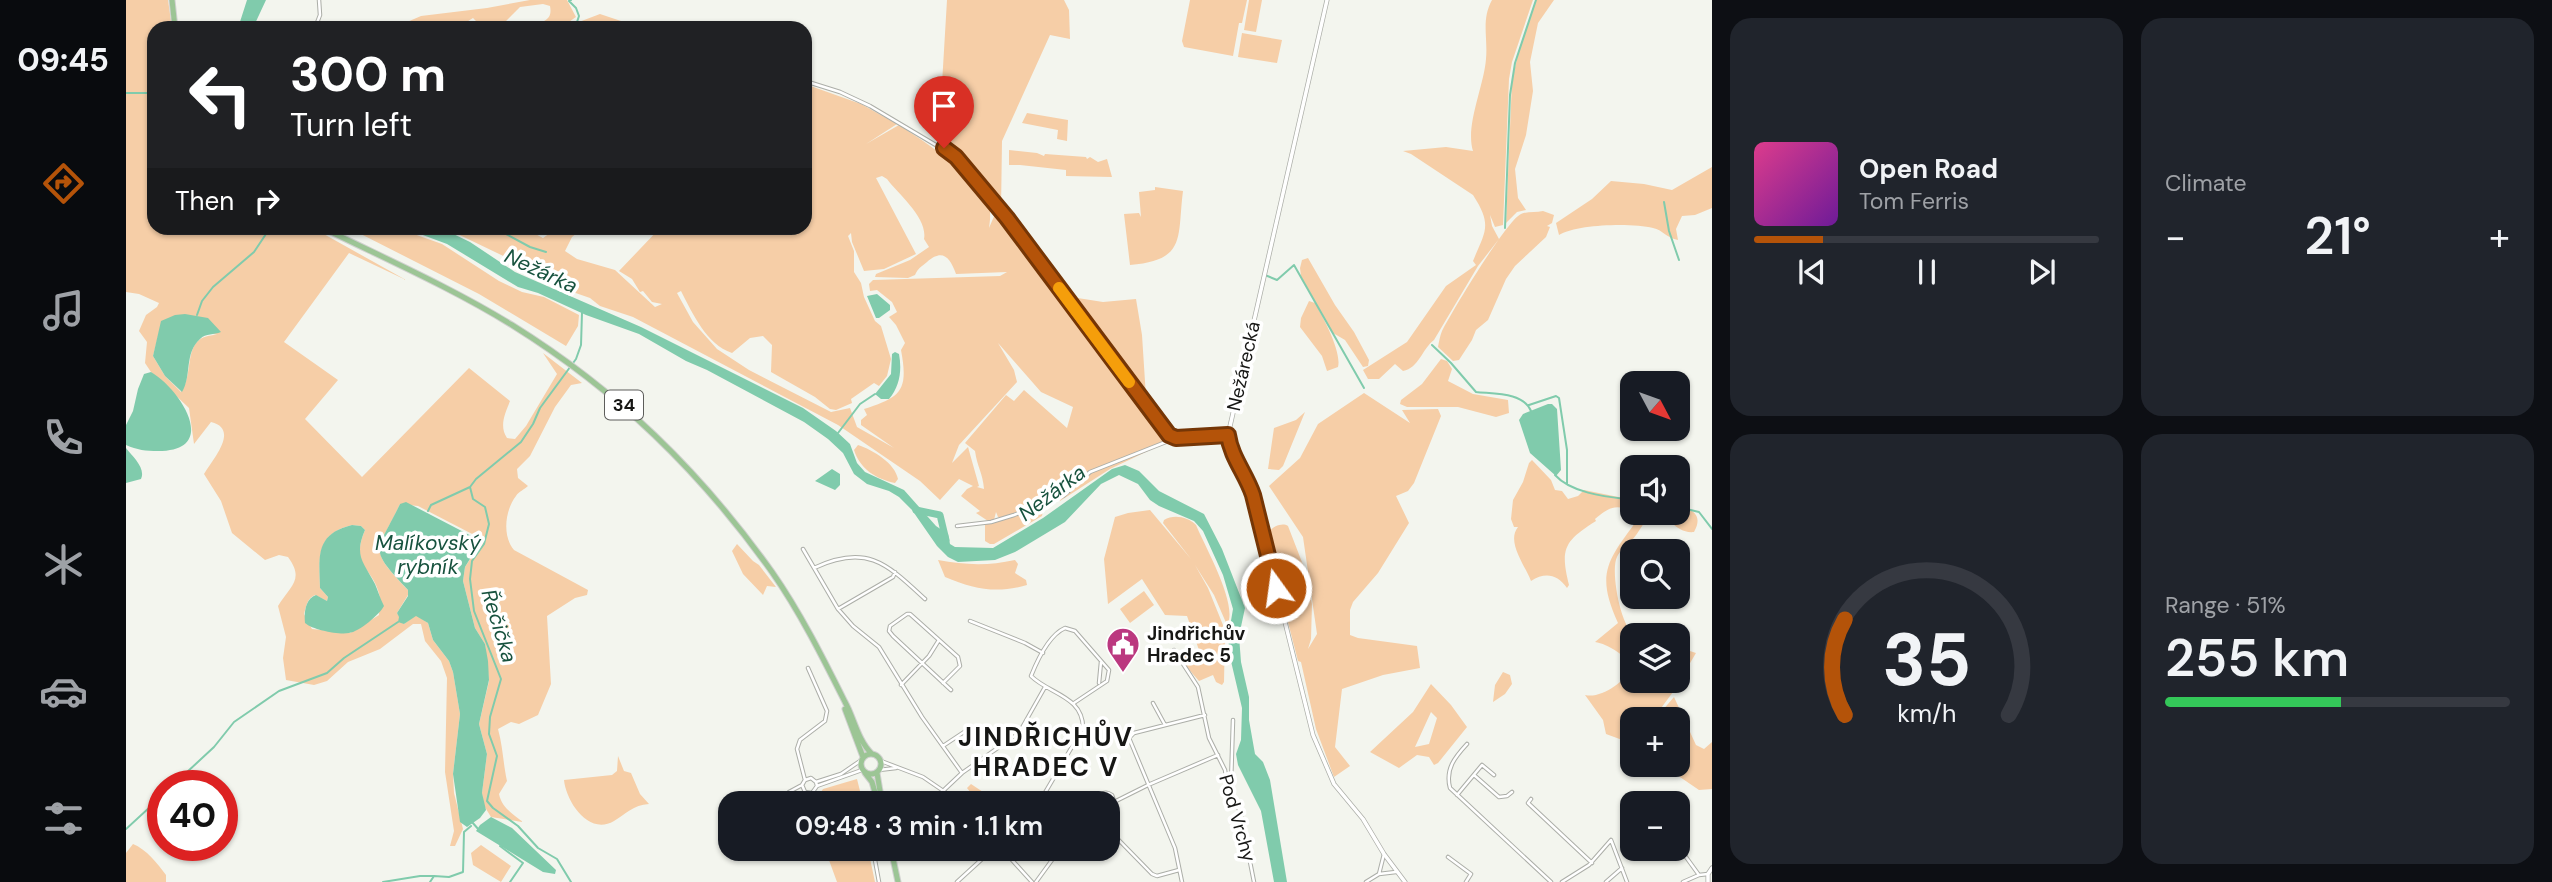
<!DOCTYPE html>
<meta charset="utf-8">
<style>
body{margin:0;font-family:"DM Sans",sans-serif;background:#20242c;color:#f1f3f6;height:100vh;display:flex;flex-direction:column;font-size:26px;white-space:nowrap}
*{box-sizing:border-box;margin:0}
p{font-size:23px;color:#9ea1a6}
.icon{flex:none;width:38px;height:38px;fill:none;stroke:currentColor;stroke-width:2;stroke-linecap:round;stroke-linejoin:round}
.map{position:relative;flex:1;overflow:hidden}
.sheet{display:flex;flex-direction:column;gap:18px;padding:18px;background:#0d0f14;width:840px}
.sheet>*{flex:none}
.top-card{position:absolute;left:21px;top:21px;width:665px;height:214px;border-radius:21px;box-shadow:0 2px 5px #0004;background:#202124;color:#fff;overflow:hidden}
.needle{width:46px;rotate:131deg}
.controls{position:absolute;left:1494px;top:371px;display:grid;gap:14px}
.controls a{display:grid;place-items:center;width:70px;height:70px;border-radius:14px;background:#171b24;box-shadow:0 2px 5px #0004;font-size:35px}
.speed{position:absolute;left:21px;top:770px;display:flex;gap:14px;font-size:35px;font-weight:700;text-align:center}
.speed>*{display:grid;place-content:center;width:91px;height:91px;border-radius:50%;background:#171b24;box-shadow:0 2px 5px #0004;line-height:1}
.speed .limit{border:10px solid #d22;background:#fff;color:#111}
.pin{position:absolute;display:grid;place-items:center;width:60px;height:60px;color:#fff;margin:-72px -30px;border-radius:50% 50% 50% 0;rotate:-45deg;box-shadow:0 0 7px #0007}
.pin .icon{rotate:45deg}
.me{position:absolute;width:77px;margin:-38px;rotate:346deg;stroke-linejoin:round;filter:drop-shadow(0 0 5px #0008)}
.turn{display:flex;align-items:center;gap:24px;height:147px;padding:0 28px;font-size:32px}
.turn .icon{width:91px;height:91px;stroke-width:2.5}
.turn b{display:block;font-size:49px;line-height:60px}
.then{display:flex;align-items:center;height:66px;padding:0 28px;background:#0003;gap:14px;font-size:26px}
.big{font-size:52px;font-weight:600;line-height:1.1}
.sheet .widget{flex:1;display:flex;flex-direction:column;justify-content:center;gap:10px;min-width:0;padding:0 24px;border-radius:21px;background:#20242c}
.sheet .dial{align-items:center;gap:0}
.dial svg{height:182px;overflow:visible;fill:none;stroke:#363941;stroke-width:7;stroke-linecap:round;text-anchor:middle}
.dial text{fill:#f1f3f6;stroke:none}
.song{display:flex;align-items:center;gap:21px}
.cover{width:84px;height:84px;border-radius:10px;background:linear-gradient(135deg,hsl(330 70% 55%),hsl(280 70% 35%))}
.played{height:7px;border-radius:4px;background:linear-gradient(90deg,#b45309 20%,#363941 20%)}
.keys{display:flex;justify-content:space-around;direction:ltr}
.heat{display:flex;justify-content:space-between;align-items:center;font-size:38px;direction:ltr}
.charge{height:10px;border-radius:5px;background:linear-gradient(90deg,#34c759 51%,#363941 0)}
.sheet .tiles{flex:1;display:grid;gap:18px;grid-template-columns:repeat(2,1fr)}
.trip{position:absolute;left:592px;top:791px;width:402px;height:70px;border-radius:21px;background:#171b24;box-shadow:0 2px 5px #0004;font-weight:600;line-height:70px;text-align:center}
main{display:flex;flex:1;min-height:0}
.dock{display:flex;flex-direction:column;width:126px;justify-content:space-around;align-items:center;background:#090b0e;color:#9ea1a6}
.dock .icon{width:49px;height:49px}
.dock .on{color:#b45309}
.dock b{font-size:32px;color:#f1f3f6}
.map>svg:first-child{display:block}
.green{fill:#f6cea7;fill-rule:evenodd}
.water{fill:#80cbac}
.lines{fill:none;stroke-linecap:round;stroke-linejoin:round}
.stream{stroke:#80cbac;stroke-width:2}
.river{stroke:#80cbac;stroke-width:7}
.minor-casing{stroke:#acaea8;stroke-width:4.5}
.tertiary-casing{stroke:#acaea8;stroke-width:5}
.primary-casing{stroke:#d1d1d0;stroke-width:7}
.minor{stroke:#fff;stroke-width:2.5}
.tertiary{stroke:#fff;stroke-width:3.5}
.primary{stroke:#9cc595;stroke-width:5}
.route-casing{stroke:#753606;stroke-width:18}
.route{stroke:#b45309;stroke-width:12}
.slow{stroke:#f59e0b;stroke-width:12}
.labels{text-anchor:middle;stroke-width:7;stroke-linejoin:round;paint-order:stroke}
.shield{fill:#fff;stroke:#5d5d5b;stroke-width:2}
.shield-label{font-size:18px;font-weight:bold;fill:#171715}
.street-label{font-size:19px;fill:#171715;stroke:#fff}
.poi-label{font-size:19px;font-weight:bold;fill:#171715;stroke:#fff;text-anchor:start}
.water-label{font-size:21px;font-style:italic;fill:#17523e;stroke:#fff}
.district-label{font-size:26px;font-weight:bold;letter-spacing:2px;fill:#171715;stroke:#fff}
</style>
<main>
<nav class="dock">
<b>09:45</b>
<svg class="icon on" aria-label="directions" viewBox="0 0 24 24"><path d="M12 3l9 9-9 9-9-9zM9 14v-3h6M13 9l2 2-2 2"/></svg>
<svg class="icon" aria-label="music" viewBox="0 0 24 24"><path d="M9 18V5l10-2v13"/><circle cx="6" cy="18" r="3"/><circle cx="16" cy="16" r="3"/></svg>
<svg class="icon" aria-label="phone" viewBox="0 0 24 24"><path d="M5 4h4l2 5-3 2q2 4 5 5l2-3 5 2v4C11 20 4 13 5 4z"/></svg>
<svg class="icon" aria-label="climate" viewBox="0 0 24 24"><path d="M12 3v18M4 7l16 10M4 17L20 7"/></svg>
<svg class="icon" aria-label="car" viewBox="0 0 24 24"><path d="M5 17H2v-5l4-1 3-4h7l3 4 3 1v5h-3M9 17h6M6 11h13"/><circle cx="7" cy="17" r="2"/><circle cx="17" cy="17" r="2"/></svg>
<svg class="icon" aria-label="filters" viewBox="0 0 24 24"><path d="M4 7h16M4 17h16"/><circle cx="9" cy="7" r="2"/><circle cx="15" cy="17" r="2"/></svg>
</nav>
<div class="map">
<svg width="1586" height="882" viewBox="0 0 1586 882">
<rect width="100%" height="100%" fill="#f3f5ee"/>
<path class="green" d="M0 0H42L46 28H28V228H187L280 280 223 253 158 342 212 380 179 419 236 477 343 368 384 401C379 414 373 426 381 438L389 439 400 426 431 374 417 353 456 383 445 385 429 407 404 456 391 469 392 478 402 486C398 490 393 491 390 496 379 510 376 536 388 550L462 590 461 595 449 598 421 616 425 684 412 715 393 724 385 722 372 729C377 747 377 763 381 781L373 794C376 808 386 813 397 822L365 817 357 804 356 793 361 754 353 724 363 681 359 644 349 628 337 581 339 567 352 547V537L292 506 274 504C251 553 241 547 282 590V595L271 613 278 624 290 615 302 623 307 640 323 661 327 672 334 714 327 774 328 793 337 829 329 846H324L328 831 319 772 321 678 315 661 299 641 295 624H287L254 649 222 662 201 681 188 685 160 680 157 658 160 637 152 606C164 586 179 580 162 557L153 555 139 560 106 533 95 501 78 474C87 459 114 429 85 422L68 444 63 408 25 372 19 363 21 342 13 331 20 315 31 307 33 303 13 294 0 292ZM36 321 91 335C54 335 70 372 55 392L39 376 27 356ZM226 525 235 526 239 530C223 568 249 567 254 598 255 603 253 610 253 615L224 633 186 629 178 614C180 607 181 598 189 595L201 601 202 597 194 588C193 556 190 534 226 525Z
M404 0H441L450 17 434 28H406C416 20 427 22 424 6L417 4 394 7 379 22 357 28 347 18 331 28 299 26 281 22 295 16 361 8Z
M821 0H938L943 10 944 39 924 35 876 141 875 210 881 218 813 134Z
M1064 0H1121L1116 23H1113L1107 56 1058 47 1056 41Z
M1123 0H1136L1130 32 1118 30Z
M1366 0H1407L1386 62 1383 79 1377 225 1369 227 1364 215 1366 226 1373 239 1352 266 1308 340C1296 349 1293 368 1277 371L1269 364 1253 379H1242L1237 370 1281 342 1320 286 1350 265 1347 261C1359 231 1367 226 1347 195L1285 154 1277 151 1320 147 1347 151C1339 126 1358 86 1360 59 1362 37 1355 20 1366 0Z
M1410 0H1428L1412 23 1404 62 1407 91 1400 135 1389 169 1392 198 1400 210 1391 212 1380 223 1386 81 1393 50Z
M474 14 516 28H437Z
M1116 33 1156 40 1151 63 1112 57Z
M679 84 735 104 771 124 740 144 773 125C799 142 852 176 863 206 865 213 864 221 863 228L869 214 939 296 977 302 1010 299 1016 335 1020 397 1011 391 1043 435 1041 442 984 469 934 501 915 494 898 509 876 518 872 517 870 512 868 520 862 521 850 513 854 511 835 496 841 489 847 486 833 479 814 500 794 481 712 425 507 317 474 306 464 298 441 290 436 283 423 277 412 276 394 264 319 228H398L417 238 431 228H457L446 237 439 251 451 259 489 270 529 307 536 304 526 302 517 291 514 292 506 279 493 271 534 228H679ZM756 176 761 179C773 195 802 218 798 239L803 247 784 260 750 274 749 277 782 278 789 275C792 268 795 267 801 262 817 248 824 258 830 274L881 272 874 276 747 280 743 284 744 291 751 290 766 302 771 312 763 317 770 325 779 343 775 350C783 392 774 397 738 409L741 415 735 420V425L768 448 731 427 724 408 705 412 623 370 591 349 567 322 551 293 555 291C567 314 580 344 606 353L624 338 637 336 646 345 645 372 689 397 704 409 710 410 726 403 725 399 748 383 753 386 761 376 765 359 755 326 749 321 738 297 735 283 728 272V251L722 236 725 233 726 242 738 271 758 269 790 254 750 178ZM872 343 915 392 947 407 941 428 898 390 888 401 880 395 839 443 849 451C851 466 857 474 858 489L851 487 853 486 842 447 826 463 833 445 891 382 888 370Z
M901 113 942 120 941 141 931 139 932 130 896 123Z
M883 150 911 153 918 156 919 154 960 157 961 159 964 157 972 162 981 159 986 177 940 176V170L894 165H883Z
M1586 167V208L1569 215 1556 216 1550 229 1552 240C1539 237 1537 230 1527 228 1506 223 1452 224 1433 235L1430 223 1466 199 1485 181 1518 184 1546 190Z
M1029 187 1057 191C1051 238 1061 260 1004 265L998 214 1013 213 1015 217 1013 192 1029 190Z
M1417 211 1428 215 1426 223 1421 226 1424 227 1420 237 1389 266 1380 279 1362 320 1350 330 1346 340 1333 360 1327 361 1312 347C1313 341 1314 336 1316 331 1325 313 1381 220 1395 214 1402 211 1410 213 1417 211Z
M223 228H271L316 244 373 281 396 292 418 297 453 315 452 326 440 346 353 294Z
M1182 258 1209 305 1228 332 1243 360 1242 366 1237 367 1219 340 1207 333 1175 276 1174 268 1176 260Z
M1183 301 1189 303C1197 317 1216 352 1212 367L1201 371 1196 356 1174 327 1175 318Z
M1315 359 1321 361 1326 369 1322 381 1347 394 1382 400 1383 413 1370 417 1332 407H1281L1274 404 1275 400 1296 384Z
M1238 393 1284 423 1276 410 1312 409 1315 416 1288 483 1282 491 1270 496 1283 523 1252 573 1227 602 1224 610V635L1232 638 1291 646 1294 668 1257 675 1216 689 1209 747 1224 766 1208 777 1190 729 1175 662 1172 661 1147 564 1143 532C1146 527 1156 522 1162 526L1179 570 1186 604 1185 639 1182 649 1191 634 1177 537 1143 486 1174 458 1192 424Z
M1179 412 1157 466 1153 470 1142 469 1148 428 1170 420Z
M732 445C747 450 769 463 772 479L769 483C750 479 734 469 728 450Z
M1406 460 1425 480 1429 490 1436 491 1442 499 1452 496 1458 490 1507 500V512C1490 503 1482 508 1469 519L1470 521C1438 541 1434 549 1443 585L1441 588C1431 574 1419 572 1405 581 1399 565 1380 542 1392 527H1388L1385 519 1387 500 1397 482 1403 463Z
M1552 506C1568 509 1577 516 1568 532 1549 534 1544 514 1526 514 1517 521 1514 532 1506 540 1501 546 1494 550 1491 557 1484 571 1495 629 1509 635H1507V681H1552V647L1570 653 1547 692 1527 719H1507V739L1499 741 1480 734 1477 720 1459 695C1475 699 1498 682 1506 668 1501 656 1482 644 1469 642L1492 623C1469 573 1482 560 1512 519V516L1508 513H1552Z
M911 507 917 511 916 516 868 544H864L859 541V524L885 518Z
M1024 510 1065 559 1037 523 1038 520C1048 514 1062 517 1070 525 1079 547 1113 606 1101 625L1088 595 1069 565 1082 588 1099 630 1098 682 1096 685 1090 682 1087 675 1073 681 1051 656 1073 650 1061 616 1039 615 1016 579 982 604 978 559 989 517 1002 513Z
M611 544 627 561 633 565 650 587 641 586 637 595 617 574 606 551Z
M812 560C839 565 862 566 889 560L892 564 889 573 900 580 901 585C870 594 848 589 819 577Z
M1018 591 1028 605 1004 623 994 609Z
M1377 672 1384 675 1386 684 1379 694 1367 702 1369 685Z
M1305 684 1325 705 1341 727 1312 763 1308 765 1303 757 1291 755 1273 768 1244 752 1287 712ZM1305 712 1311 718 1303 744 1289 747Z
M1548 697 1570 745 1578 749 1586 742V789L1573 790 1551 775 1548 773 1545 775 1526 765H1552V719H1529Z
M492 756 498 771 505 773 514 794 523 804C507 805 500 814 488 821 462 836 440 801 438 780L486 775 491 771Z
M731 779 737 803H696L693 795 697 789Z
M845 784 857 792H873L866 803H853L841 788Z
M7 844C20 849 32 864 40 875V882H0V853Z
M355 845 385 866 375 882 347 865 345 853Z
M710 849H742L749 882H711L700 852Z"/>
<path class="water" d="M121 0H140L127 28H112Z
M278 228H315L344 242 389 272 515 327 677 408 710 431 724 444 731 463 739 472 778 490 810 526 822 534 824 544 829 547 867 548 917 518 986 469 999 465 1013 471 1033 491 1078 514 1096 549 1119 608 1113 636 1115 662 1123 697V720L1129 754 1137 762 1144 780 1161 882H1148L1135 811 1112 765 1110 754 1115 740 1116 708 1104 657 1102 638 1107 609 1097 575 1077 531 1068 521 1033 506 1024 500 1012 484 993 475 975 484 939 522 889 552 869 560 832 562 822 557 811 546 786 510 773 497 763 491 741 484 728 474 717 453 702 439 678 422 581 370 560 361 513 334 460 315 412 293 392 287 321 244Z
M751 294 764 305V310L753 318H750L741 296Z
M59 314 82 318 95 332C88 335 80 333 74 339 58 353 66 376 56 392L39 376 27 356 35 321 49 315Z
M769 352 773 354C776 370 774 386 763 399H755L749 394 765 374 766 354Z
M25 372C54 389 95 451 32 451 20 451 11 450 0 445V425L7 411 12 389 18 374Z
M1422 404H1426L1431 409 1435 470 1430 476 1404 453 1393 420 1397 414Z
M0 448C7 457 20 468 15 479L0 483Z
M706 469 714 474V485L709 490 689 481Z
M280 502 355 541 339 567 337 581 349 628 359 644 362 661 363 680 353 724 361 754 356 793 360 810 354 818 341 827 334 822 327 774 334 714 327 672 323 661 307 640 302 623 290 616 278 624 272 622 273 617 271 613 282 596V590C241 546 250 554 274 504Z
M226 525 235 526 239 530C228 556 237 561 249 584 252 591 254 598 258 606 254 614 233 632 223 633 213 635 187 630 179 623 178 613 179 599 190 595L201 601 202 597 194 588C193 556 189 534 226 525Z
M365 817 386 828 430 870 429 874 417 872 350 831 354 825Z"/>
<g class="lines">
<path class="stream" d="M440 28 451 22 453 16 450 8 443 1 445 0
M0 93H28
M1538 202 1543 231 1553 260
M369 228 404 247 420 252
M1379 228 1384 95 1389 63 1410 0
M1139 275 1151 280 1168 265 1238 388
M71 315 76 301 87 287 128 252 144 228
M1306 345 1325 363 1350 392C1368 394 1397 392 1405 411
M1403 405 1430 396 1433 398 1441 450V484
M712 433 734 404 749 394
M1429 475C1446 494 1483 497 1507 500
M1552 507 1573 512 1586 529
M302 511 305 505 344 487
M46 786 88 747 108 722 153 691 201 673 218 658 272 622
M346 822 353 830
M0 829 37 795
M374 846 397 863 384 882
M257 882 294 876H308
M304 882 308 876 323 877 337 872 338 832 345 826
M445 882 431 859 412 848 392 826 367 808 361 801 371 756 363 734 364 717 375 679 348 611 344 579 346 561 358 544 363 524 359 507 347 499 344 487 350 479 395 442 407 424 414 408 450 359 455 345 456 313"/>
<path class="river" d="M790 510 814 515 820 540"/>
<defs>
<path id="minor" d="M189 28 194 15 193 0
M679 81 714 92 744 106 830 157 881 218 1043 435 1050 438 1102 435
M831 526 865 522 888 515 937 496 964 472 1050 438
M677 549 712 609 727 626 753 647 796 717 836 773
M688 568C741 543 761 564 799 599
M712 609 767 577 769 572
M844 621 899 643 917 653
M1048 650 1072 687 1083 738 1099 770 1102 791 1114 811 1128 882
M817 683 834 666 832 657 784 614H781L764 626 763 631 767 636 825 690
M973 683 975 662
M775 685 803 656 813 640
M1027 703 1039 725
M1341 744C1329 757 1319 769 1324 788L1425 882
M817 746 841 730
M755 761 797 777 835 803
M753 770 770 768
M1348 775 1373 797 1381 796 1386 792
M679 780 671 749 674 740 699 721 701 711 682 668
M690 782 715 774 734 761
M691 786 690 782 685 778 679 780 676 785 679 792 686 793 691 786 736 770
M818 790 836 773 893 733 919 687
M663 792 676 785
M681 793 688 803
M689 793 690 803
M1331 795 1356 765 1368 775
M1107 797 1105 784 1107 720
M1405 799 1402 803 1466 863
M1521 802 1522 803
M913 803 957 728C957 696 923 694 905 676 911 661 923 635 939 628L949 631 983 670 981 681 948 703
M968 803C972 797 977 789 986 795L988 801
M982 805 1022 785 1092 755
M982 829 1026 874 1031 876 1053 870
M1552 846 1573 875
M747 849 753 882
M876 849 906 882
M1322 857 1345 874 1340 882
M1253 874 1270 872
M831 882 867 849
M910 882 934 849
M1056 882 1049 848 1003 738 1008 733 1079 715
M1240 882 1253 874 1258 854
M1436 882 1463 865 1485 840 1501 882
M1480 882 1496 868
M1557 882 1573 875 1582 874"/>
<path id="tertiary" d="M1201 0 1102 435 1104 450 1122 481 1131 509 1187 735 1208 784 1237 819 1258 854 1279 882
M1582 882V874L1586 868"/>
<path id="primary" d="M46 0 49 28
M197 228C260 259 326 288 386 325 492 391 574 471 646 572 674 612 697 658 719 702 728 718 732 741 746 754
M719 709 737 757
M735 764a10 10 0 1 1 20 0a10 10 0 1 1-20 0Z
M739 773 746 782 752 803
M751 773 756 803
M765 849 772 882"/>
</defs>
<use href="#minor" class="minor-casing"/>
<use href="#tertiary" class="tertiary-casing"/>
<use href="#primary" class="primary-casing"/>
<use href="#minor" class="minor"/>
<use href="#tertiary" class="tertiary"/>
<use href="#primary" class="primary"/>
</g>
<g class="lines">
<defs>
<path id="route" d="M818 148 830 157 881 218 1043 435 1050 438 1102 435C1105 457 1120 474 1127 495L1150 588"/>
</defs>
<use href="#route" class="route-casing"/>
<use href="#route" class="route"/>
<path class="slow" d="M933 288 1003 382"/>
</g>
<defs>
<symbol id="civic-pin" viewBox="-11 -11 22 30"><path d="M0 17L-7.5 6A9.5 9.5 0 1 1 7.5 6Z" fill="#bb387f" stroke="#fff"/><path d="M-.6-6.5H3V-4.5H.6V-3L4-1V1h2V6H-6V1h2V-1L-.6-3ZM-1.2 2.5V6h2.4V2.5Z" fill="#fff"/></symbol>
</defs>
<g fill-rule="evenodd">
<use href="#civic-pin" x="978" y="625" width="38" height="52"/>
</g>
<g class="labels">
<rect class="shield" x="479" y="390.5" width="38" height="29" rx="5"/>
<g class="shield-label">
<text x="498" y="411">34</text>
</g>
<g class="street-label">
<text transform="translate(1117 366) rotate(-77)" y="7">Nežárecká</text>
<text transform="translate(1112 818) rotate(74)" y="7">Pod Vrchy</text>
</g>
<g class="poi-label">
<text x="1021" y="640">Jindřichův<tspan x="1021" dy="22">Hradec 5</tspan></text>
</g>
<g class="water-label">
<text transform="translate(415 271) rotate(25)" y="7">Nežárka</text>
<text transform="translate(926 493) rotate(-37)" y="7">Nežárka</text>
<text x="302" y="550">Malíkovský<tspan x="302" dy="24">rybník</tspan></text>
<text transform="translate(373 626) rotate(73)" y="7">Řečička</text>
</g>
<g class="district-label">
<text x="920" y="746">JINDŘICHŮV<tspan x="920" dy="30">HRADEC V</tspan></text>
</g>
</g>
</svg>
<div class="controls">
<a><svg class="needle" viewBox="-14 -14 28 28"><path d="M0-13l5 13h-10z" fill="#e53935"/><path d="M0 13l5-13h-10z" fill="#9ea1a6"/></svg></a>
<a><svg class="icon" aria-label="sound" viewBox="0 0 24 24"><path d="M4 9h4l5-4v14l-5-4H4zM17 9q2 3 0 6"/></svg></a>
<a><svg class="icon" aria-label="search" viewBox="0 0 24 24"><circle cx="10" cy="10" r="6"/><path d="M15 15l6 6"/></svg></a>
<a><svg class="icon" aria-label="layers" viewBox="0 0 24 24"><path d="M12 4l9 5-9 5-9-5zM3 14l9 5 9-5"/></svg></a>
<a>+</a>
<a>−</a>
</div>
<div class="speed"><div class="limit">40</div></div>
<div class="pin" style="left:818px;top:148px;background:#d93025"><svg class="icon" aria-label="arrive" viewBox="0 0 24 24"><path d="M6 21V4h12l-3 4 3 4H6"/></svg></div>
<svg class="me" style="left:1150px;top:588px" viewBox="-20 -20 40 40"><circle r="17" fill="#b45309" stroke="#fff" stroke-width="3"/><path d="M0-11L8 9 0 5-8 9z" fill="#fff"/></svg>
<div class="trip">09:48 · 3 min · 1.1 km</div>
<div class="top-card">
<div class="turn"><svg class="icon" aria-label="left" viewBox="0 0 24 24"><path d="M17 20v-9H6M10 6l-5 5 5 5"/></svg><div><b>300 m</b>Turn left</div></div>
<div class="then">Then<svg class="icon" aria-label="right" viewBox="0 0 24 24"><path d="M7 20v-9h11M14 6l5 5-5 5"/></svg></div>
</div>
</div>
<section class="sheet">
<div class="tiles">
<div class="widget">
<div class="song"><i class="cover"></i><div><b>Open Road</b><p>Tom Ferris</p></div></div>
<div class="played"></div>
<div class="keys"><svg class="icon" aria-label="previous" viewBox="0 0 24 24"><path d="M18 5L8 12l10 7zM5 5v14"/></svg><svg class="icon" aria-label="pause" viewBox="0 0 24 24"><path d="M8 5v14M16 5v14"/></svg><svg class="icon" aria-label="next" viewBox="0 0 24 24"><path d="M6 5l10 7-10 7zM19 5v14"/></svg></div>
</div>
<div class="widget"><p>Climate</p>
<div class="heat"><a>−</a><b class="big">21°</b><a>+</a></div>
</div>
<div class="widget dial"><svg viewBox="0 0 100 80">
<path d="M14 69A42 42 0 1 1 86 69"/>
<path d="M14 69A42 42 0 0 1 14 27" stroke="#b45309"/>
<text x="50" y="56" font-size="32" font-weight="700">35</text>
<text x="50" y="72" font-size="11">km/h</text>
</svg></div>
<div class="widget"><p>Range · 51%</p><b class="big">255 km</b><div class="charge"></div></div>
</div>
</section>
</main>
